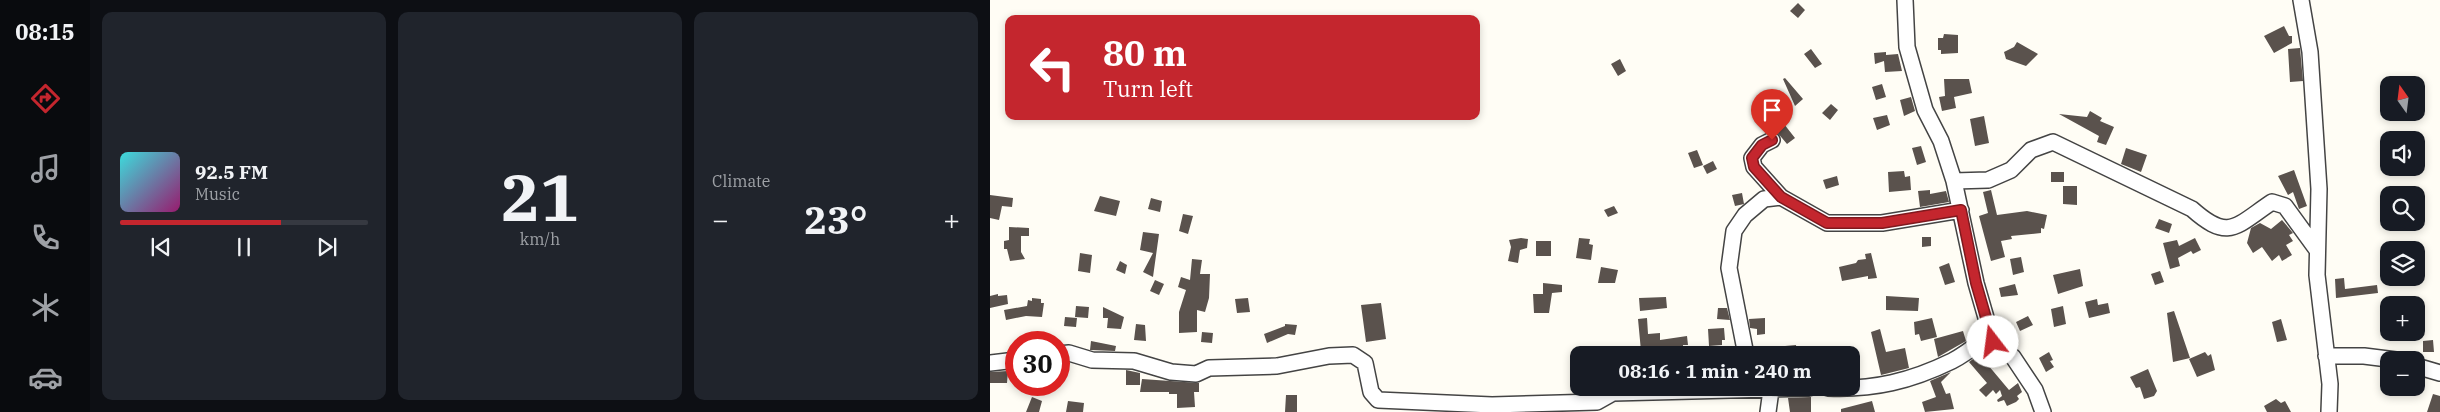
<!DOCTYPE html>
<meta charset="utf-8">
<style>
body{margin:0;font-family:"IBM Plex Serif",serif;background:#20242c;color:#f1f3f6;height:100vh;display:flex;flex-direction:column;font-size:19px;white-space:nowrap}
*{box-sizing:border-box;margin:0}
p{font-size:16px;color:#9ea1a6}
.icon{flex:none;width:28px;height:28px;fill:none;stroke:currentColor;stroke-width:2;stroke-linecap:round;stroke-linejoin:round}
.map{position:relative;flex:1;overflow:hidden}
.side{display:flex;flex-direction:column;gap:12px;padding:12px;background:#0d0f14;width:900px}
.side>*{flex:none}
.guide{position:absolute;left:15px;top:15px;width:475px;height:105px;border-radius:10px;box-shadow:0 2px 8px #0003;background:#c4262e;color:#fff;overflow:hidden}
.needle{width:32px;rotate:346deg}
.fabs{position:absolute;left:1390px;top:76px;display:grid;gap:10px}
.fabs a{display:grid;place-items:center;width:45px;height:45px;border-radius:10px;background:#171b24;box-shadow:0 2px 8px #0003;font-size:25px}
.speed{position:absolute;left:15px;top:331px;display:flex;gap:10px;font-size:25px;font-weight:700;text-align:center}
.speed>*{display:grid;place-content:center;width:65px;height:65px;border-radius:50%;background:#171b24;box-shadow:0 2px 8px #0003;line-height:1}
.speed .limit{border:8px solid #d22;background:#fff;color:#111}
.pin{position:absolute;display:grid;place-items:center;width:42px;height:42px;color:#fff;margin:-51px -21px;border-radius:50% 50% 50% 0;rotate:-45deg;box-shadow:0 0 5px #0007}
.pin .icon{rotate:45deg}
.me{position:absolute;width:55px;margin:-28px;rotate:345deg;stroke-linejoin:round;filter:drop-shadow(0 0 4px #0008)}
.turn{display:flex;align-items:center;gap:18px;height:105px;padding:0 15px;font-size:22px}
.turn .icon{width:65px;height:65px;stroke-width:2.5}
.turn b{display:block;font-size:35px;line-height:42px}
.big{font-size:38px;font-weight:800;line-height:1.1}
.side .tile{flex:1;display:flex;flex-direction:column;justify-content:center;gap:8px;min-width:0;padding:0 18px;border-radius:10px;background:#20242c}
.side .dial{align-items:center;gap:0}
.dial b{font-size:65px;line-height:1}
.song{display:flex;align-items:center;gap:15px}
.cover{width:60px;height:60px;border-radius:8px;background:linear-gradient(135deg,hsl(180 70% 55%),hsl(320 70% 35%))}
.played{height:5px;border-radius:2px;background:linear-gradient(90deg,#c4262e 65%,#363941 65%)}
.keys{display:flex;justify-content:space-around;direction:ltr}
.heat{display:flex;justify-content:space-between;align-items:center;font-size:28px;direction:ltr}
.side .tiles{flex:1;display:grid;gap:12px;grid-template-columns:repeat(3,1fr)}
.trip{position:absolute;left:580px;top:346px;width:290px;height:50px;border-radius:10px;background:#171b24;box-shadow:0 2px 8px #0003;font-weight:800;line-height:50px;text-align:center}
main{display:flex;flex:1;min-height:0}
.tab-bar{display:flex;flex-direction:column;width:90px;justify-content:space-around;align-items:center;background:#090b0e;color:#9ea1a6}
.tab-bar .icon{width:35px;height:35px}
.tab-bar .active{color:#c4262e}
.tab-bar b{font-size:22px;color:#f1f3f6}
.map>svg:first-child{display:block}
.building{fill:#5a524d}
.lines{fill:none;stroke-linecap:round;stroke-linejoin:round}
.minor-casing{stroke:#444;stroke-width:18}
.minor{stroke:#fff;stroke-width:15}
.route-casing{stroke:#7f191e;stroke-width:12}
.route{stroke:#c4262e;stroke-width:9}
</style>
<main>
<nav class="tab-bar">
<b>08:15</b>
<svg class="icon active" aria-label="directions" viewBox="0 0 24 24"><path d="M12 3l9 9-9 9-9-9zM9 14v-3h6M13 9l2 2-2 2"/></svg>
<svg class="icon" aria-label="music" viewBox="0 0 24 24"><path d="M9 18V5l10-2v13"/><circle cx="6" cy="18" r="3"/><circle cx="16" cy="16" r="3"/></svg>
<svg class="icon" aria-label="phone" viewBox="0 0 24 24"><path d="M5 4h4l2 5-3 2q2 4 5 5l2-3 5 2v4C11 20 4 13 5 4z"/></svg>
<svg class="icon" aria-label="climate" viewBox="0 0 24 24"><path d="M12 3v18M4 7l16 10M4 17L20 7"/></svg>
<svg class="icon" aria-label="car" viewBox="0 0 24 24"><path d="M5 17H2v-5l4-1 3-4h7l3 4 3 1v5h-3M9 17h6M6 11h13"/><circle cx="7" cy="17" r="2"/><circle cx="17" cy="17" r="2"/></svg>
</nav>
<section class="side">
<div class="tiles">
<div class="tile">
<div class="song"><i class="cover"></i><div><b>92.5 FM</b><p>Music</p></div></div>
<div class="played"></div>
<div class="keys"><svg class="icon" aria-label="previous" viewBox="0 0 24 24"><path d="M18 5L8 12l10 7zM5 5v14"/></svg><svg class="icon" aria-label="pause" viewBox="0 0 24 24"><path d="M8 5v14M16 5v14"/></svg><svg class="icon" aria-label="next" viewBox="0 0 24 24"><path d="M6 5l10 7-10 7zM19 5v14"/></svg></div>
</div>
<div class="tile dial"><b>21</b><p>km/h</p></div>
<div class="tile"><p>Climate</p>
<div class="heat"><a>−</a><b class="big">23°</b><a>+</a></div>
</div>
</div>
</section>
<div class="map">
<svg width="1450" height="412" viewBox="0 0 1450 412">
<rect width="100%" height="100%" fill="#fffdf5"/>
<path class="building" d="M808 3 815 10 808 18 800 11Z
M1294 26 1299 36H1302V43L1284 53 1274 36Z
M954 34 968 35V53L951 54V50H948V38H953Z
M1027 42 1048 54 1036 66 1016 59 1014 52 1024 47Z
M1310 48 1313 81 1300 82 1298 49Z
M821 49 832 64 825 68 814 54Z
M896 52V55L908 54 912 71 895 72 894 61 885 64 884 53Z
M630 59 636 71 628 76 621 64Z
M795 78 813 99 805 106 793 79Z
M954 79H979L982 93 964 97 966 108 952 111 949 97 955 96Z
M892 84 896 97 886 100 882 87Z
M921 97 925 111 914 116 910 100Z
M841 104 848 110 840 120 832 113Z
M1100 111 1112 118 1110 121 1124 127 1116 145 1107 142 1109 136 1069 114 1097 117Z
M897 115 900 125 887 130 883 118Z
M994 116 999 143 985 146 980 119Z
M794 124 805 138 797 144 786 131Z
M931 146 936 162 927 165 922 148Z
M1136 148 1157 155 1151 172 1131 164Z
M707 150 713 165 704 168 698 153Z
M723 161 727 169 717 174 713 166Z
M1304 170 1317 206 1309 209 1303 192 1298 195 1288 176Z
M914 171 915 177 920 176 921 190 899 192 898 172Z
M1061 172H1074V182H1061Z
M847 176 849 185 836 189 833 180Z
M1073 186H1087V205L1073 204Z
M940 190V194L956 191 959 202 930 207 928 191Z
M1001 190 1007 215 1037 211 1057 215 1054 229 1051 228V233L1021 236 1022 239 1011 241 1015 257 1001 261 989 216 998 213 993 192Z
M752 193 754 204 745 206 742 195Z
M0 195 23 198 22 207 12 206 9 220 0 218Z
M110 196 130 201 126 216 104 211Z
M161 198 172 201 170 212 158 209Z
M624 206 628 213 618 217 614 210Z
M193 214 203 216 198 234 189 231Z
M1169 219 1182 224 1179 233 1165 228Z
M1292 220 1303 233 1299 235 1303 241 1296 245 1302 255 1292 261 1289 255 1282 261 1272 247 1263 253 1257 243 1261 228 1270 223 1281 229Z
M19 227 39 228V236H31V252L35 259 20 261 17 249H14V241L19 240Z
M153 232 169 234 163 277 153 272 163 253 150 250Z
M932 237H941V246L932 247Z
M531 238 538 239 537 248 530 250 528 263 518 261 521 247 519 240Z
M589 238 600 239 599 244 603 245 601 260 586 258Z
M1205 238 1211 250 1203 254 1201 251 1188 258 1190 266 1180 269 1173 243 1187 240 1189 246Z
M546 241H561V256H546Z
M90 253 102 255 100 273 88 271Z
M881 253 887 278 878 279V276L852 281 849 267 866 263 868 260 876 259 875 254Z
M1031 257 1034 272 1023 275 1020 259Z
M202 259 212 260 210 274H220L219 298 215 312 207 310V332L189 333V312L196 290 188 287 191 277 200 280Z
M130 261 137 265 135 274 126 270Z
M959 263 965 282 955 285 949 267Z
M611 267 628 270 625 283H608Z
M1090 269 1093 286 1068 294 1063 275Z
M1170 271 1174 282 1165 285 1161 274Z
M1354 278 1355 289 1387 285 1388 293 1346 298 1345 279Z
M165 280 174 284 169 295 160 291Z
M553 283 572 285V292L562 293 559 313H544L543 294H553Z
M1025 284 1028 295 1011 297 1009 288Z
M8 294V296L17 295 18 304 0 308V296Z
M896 296 929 298 928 311 896 310Z
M676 297 677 308 650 311 649 298Z
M42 298 51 299V303H54L52 317 36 316 16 320 14 310 37 306 38 300 42 301Z
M258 298 260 312 247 313 245 299Z
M1107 299 1108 305 1118 303 1120 313 1099 318 1095 302Z
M391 303 396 339 376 342 371 305Z
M86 306 99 307 98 318 85 317Z
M1073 306 1076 324 1064 327 1061 309Z
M113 307 134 317 131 329 117 328 118 318H113Z
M728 308H737L740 320 727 319Z
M1184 311 1200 358 1183 362 1177 313Z
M1038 316 1043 325 1030 331 1026 322Z
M75 317 87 318 86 327 74 326Z
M657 318 658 334 670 333V340L697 336 698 345H693V349L651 351 648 319Z
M775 318V334L767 335V329L760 328 759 319Z
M942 318 947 337 931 341 929 334 925 335 924 322Z
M1291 319 1297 340 1287 342 1282 322Z
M146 324 155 325 156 341 144 340Z
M295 324 307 325 305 335 298 334 277 343 274 334 295 326Z
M734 328 735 340H732V345L719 346 718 329Z
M890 329 896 352 915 348 919 368 891 375 881 332Z
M973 331 976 341 948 357 944 339Z
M212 332 223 333 222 343 211 342Z
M1443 340 1444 352H1433V341Z
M101 341 126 346 125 351 100 350Z
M806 345 807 355H795V346Z
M994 351 1003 359 998 365 1019 390 1028 383 1032 392 1027 396 1029 399 1026 402 1017 406 1014 400 1008 402 1007 400 1012 396 1010 390 1006 394 1003 390 996 397 989 390 997 383 979 362Z
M1059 352 1063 360 1060 361 1064 367 1056 372 1049 358Z
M1215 352 1218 356 1221 354 1225 370 1207 377 1199 359Z
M1158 369 1167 391 1164 396 1154 399 1150 387 1146 388 1140 377Z
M136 370 150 373V385H136Z
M18 371 17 383H0V372Z
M961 372 951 382 956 394 960 393 964 409 935 412 932 402 946 397 940 381Z
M152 379 209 383V392H204L205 407 187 408V394H179V392H150Z
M1443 394 1450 396V412H1437Z
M296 395H307V412H295Z
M42 397 52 401 49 412H36Z
M821 397V412H800L798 398Z
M1286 399 1291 403 1295 401 1301 412H1277L1274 406Z
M78 401 94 403 93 412H76Z
M882 401 885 412H851V409Z"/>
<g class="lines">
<defs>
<path id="minor" d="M915 0 917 47 935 110 951 141 964 181 986 283 1003 342 1023 357 1045 390 1053 412
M1311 0 1320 52 1329 189 1327 275 1340 384 1339 412
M782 140 772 145 762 158 764 167 791 197 837 223H892L971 210
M964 181 998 180 1021 170 1041 150 1063 142 1202 209C1239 242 1246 226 1282 202L1295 206 1327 250
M69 354 79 353 102 360 144 361 181 372 206 374 219 368 287 366 339 356 363 355 375 363 381 392 388 400 502 405 607 402 623 393 819 388
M756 355 739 268 744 231 755 215 774 199 791 197
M1336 356H1374L1406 360
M0 363 26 360
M1426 366 1450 373
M838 388C884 390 921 381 962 361 976 354 989 343 1001 334
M778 412 781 390"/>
</defs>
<use href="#minor" class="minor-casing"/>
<use href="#minor" class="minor"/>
</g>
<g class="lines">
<defs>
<path id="route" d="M782 140 772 145 762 158 764 167 791 197 837 223H892L971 210 986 283 1003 342"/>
</defs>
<use href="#route" class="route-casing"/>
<use href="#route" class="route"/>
</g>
</svg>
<div class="fabs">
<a><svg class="needle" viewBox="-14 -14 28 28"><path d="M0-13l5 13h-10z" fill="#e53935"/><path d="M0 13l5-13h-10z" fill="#9ea1a6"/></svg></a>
<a><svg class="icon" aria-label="sound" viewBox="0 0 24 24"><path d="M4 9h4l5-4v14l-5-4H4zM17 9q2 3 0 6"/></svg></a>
<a><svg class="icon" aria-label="search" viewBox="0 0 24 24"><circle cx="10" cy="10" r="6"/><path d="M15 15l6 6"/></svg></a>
<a><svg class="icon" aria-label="layers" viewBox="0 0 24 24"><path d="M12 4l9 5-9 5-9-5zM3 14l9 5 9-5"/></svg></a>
<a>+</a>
<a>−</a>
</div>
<div class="speed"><div class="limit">30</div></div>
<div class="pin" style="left:782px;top:140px;background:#d93025"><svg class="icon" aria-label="arrive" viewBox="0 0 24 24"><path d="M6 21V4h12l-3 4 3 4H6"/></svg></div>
<svg class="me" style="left:1003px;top:342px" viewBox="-20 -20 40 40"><circle r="19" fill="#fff"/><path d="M0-13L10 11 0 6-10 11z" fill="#c4262e"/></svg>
<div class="trip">08:16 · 1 min · 240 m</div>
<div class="guide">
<div class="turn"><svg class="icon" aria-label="left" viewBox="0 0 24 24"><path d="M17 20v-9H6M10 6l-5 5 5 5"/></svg><div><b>80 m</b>Turn left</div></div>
</div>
</div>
</main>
